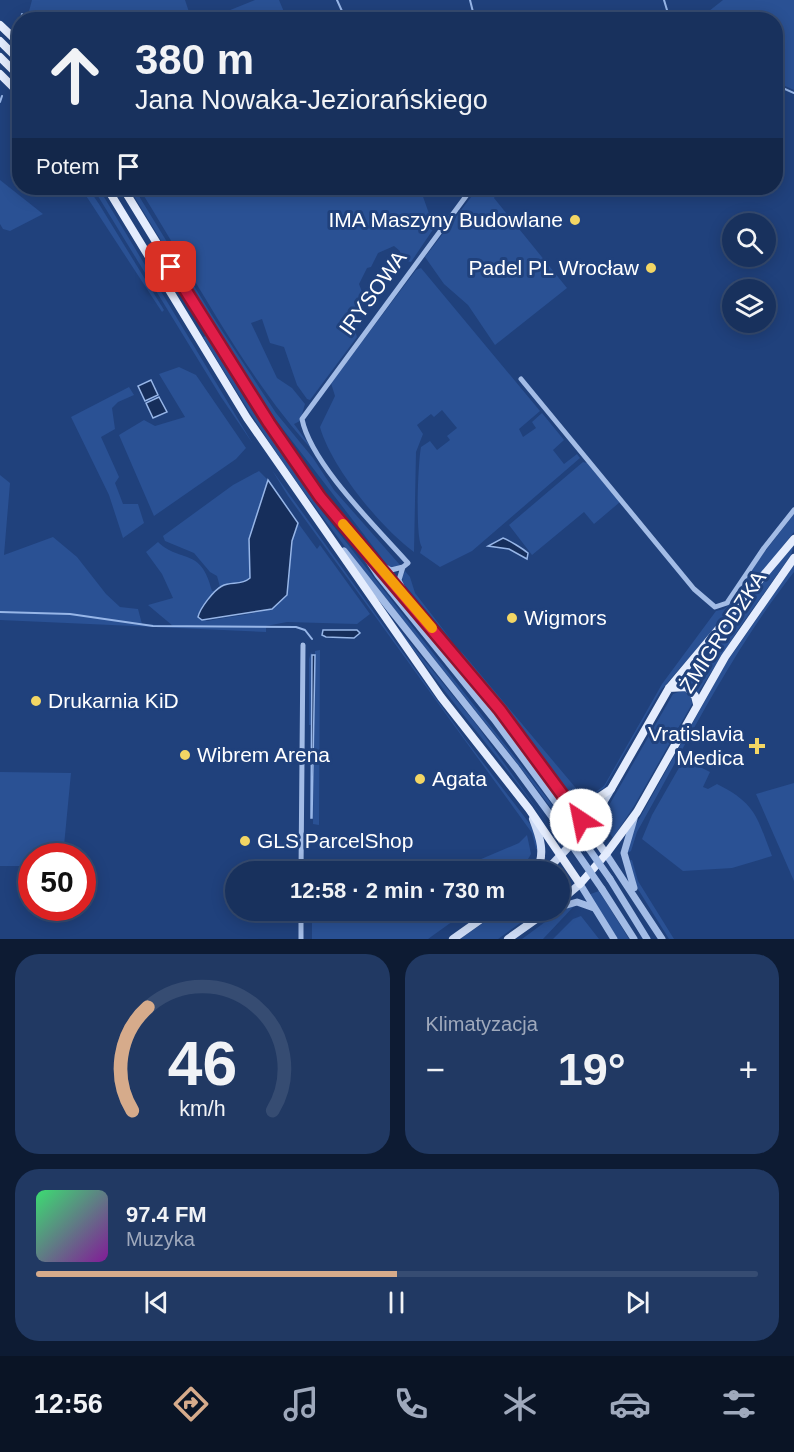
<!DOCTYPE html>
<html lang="pl">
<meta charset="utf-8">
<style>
body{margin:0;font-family:Arial,sans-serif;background:#213963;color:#f1f3f6;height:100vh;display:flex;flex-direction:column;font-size:22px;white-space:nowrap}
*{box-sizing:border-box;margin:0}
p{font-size:20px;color:#9fa9bc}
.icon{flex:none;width:33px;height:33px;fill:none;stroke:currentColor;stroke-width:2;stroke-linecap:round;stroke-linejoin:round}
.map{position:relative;height:939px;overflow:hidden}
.drawer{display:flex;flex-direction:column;gap:15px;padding:15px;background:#0d1b33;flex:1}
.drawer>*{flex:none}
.hud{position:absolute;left:12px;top:12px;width:771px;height:183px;border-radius:24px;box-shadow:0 3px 15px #0003,0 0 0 2px #364c72;background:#18315d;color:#f1f3f6;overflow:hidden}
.fabs{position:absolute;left:722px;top:213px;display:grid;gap:12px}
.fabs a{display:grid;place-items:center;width:54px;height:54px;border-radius:50%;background:#18315d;box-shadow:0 3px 15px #0003,0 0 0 2px #364c72;font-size:30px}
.speed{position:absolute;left:18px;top:843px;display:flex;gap:12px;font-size:30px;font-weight:700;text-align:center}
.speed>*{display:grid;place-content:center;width:78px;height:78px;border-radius:50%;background:#18315d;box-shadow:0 3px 15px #0003,0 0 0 2px #364c72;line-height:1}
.speed .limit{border:9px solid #d22;background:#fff;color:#111}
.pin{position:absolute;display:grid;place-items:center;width:51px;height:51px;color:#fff;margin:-26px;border-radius:12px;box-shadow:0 3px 9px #0006}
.me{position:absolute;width:66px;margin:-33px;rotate:326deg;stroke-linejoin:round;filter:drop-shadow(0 0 4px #0008)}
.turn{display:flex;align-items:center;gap:21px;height:126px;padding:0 24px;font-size:27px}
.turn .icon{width:78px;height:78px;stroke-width:2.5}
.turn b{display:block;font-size:42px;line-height:51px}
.then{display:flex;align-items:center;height:57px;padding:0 24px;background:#0003;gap:12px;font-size:22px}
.big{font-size:45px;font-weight:800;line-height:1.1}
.drawer .widget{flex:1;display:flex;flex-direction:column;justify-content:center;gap:9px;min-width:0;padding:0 21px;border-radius:24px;background:#213963}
.drawer .dial{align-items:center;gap:0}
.dial svg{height:156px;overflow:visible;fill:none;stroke:#364c72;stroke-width:7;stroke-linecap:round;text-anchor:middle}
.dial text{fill:#f1f3f6;stroke:none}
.song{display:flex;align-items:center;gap:18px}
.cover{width:72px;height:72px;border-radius:9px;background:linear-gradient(135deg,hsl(140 70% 55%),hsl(290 70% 35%))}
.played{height:6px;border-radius:3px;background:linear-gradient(90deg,#d6ab8b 50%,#364c72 50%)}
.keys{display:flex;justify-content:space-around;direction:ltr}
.heat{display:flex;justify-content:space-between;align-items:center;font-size:33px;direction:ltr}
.drawer .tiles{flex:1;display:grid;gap:15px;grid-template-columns:1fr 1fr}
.widget:last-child{grid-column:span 2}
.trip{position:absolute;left:225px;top:861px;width:345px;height:60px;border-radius:30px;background:#18315d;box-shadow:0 3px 15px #0003,0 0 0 2px #364c72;font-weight:800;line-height:60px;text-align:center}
.tab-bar{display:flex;height:96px;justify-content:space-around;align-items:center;background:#0a1425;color:#9fa9bc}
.tab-bar .icon{width:42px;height:42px}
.tab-bar .active{color:#d6ab8b}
.tab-bar b{font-size:27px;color:#f1f3f6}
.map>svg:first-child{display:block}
.green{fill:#2a5194}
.water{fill:#162e5b;stroke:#97b6e8;stroke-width:1.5}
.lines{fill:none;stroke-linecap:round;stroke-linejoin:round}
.stream{stroke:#97b6e8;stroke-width:2}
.minor{stroke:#a3bce6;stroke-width:5}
.tertiary{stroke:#a3bce6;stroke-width:7}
.secondary{stroke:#cddbf5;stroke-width:8}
.primary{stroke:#e4ecfd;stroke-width:8}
.tertiary-bridge{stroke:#a3bce6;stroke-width:7}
.route-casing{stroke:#92132f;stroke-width:15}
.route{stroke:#e11d48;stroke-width:10}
.slow{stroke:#f59e0b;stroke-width:10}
.poi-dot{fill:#f3d664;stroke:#20417c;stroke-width:2}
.labels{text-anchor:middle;stroke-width:6;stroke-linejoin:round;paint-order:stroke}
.poi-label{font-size:21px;fill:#fff;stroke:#20417c;text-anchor:start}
.street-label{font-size:21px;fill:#fff;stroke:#20417c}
</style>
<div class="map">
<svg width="794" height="939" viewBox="0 0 794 939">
<rect width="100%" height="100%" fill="#20417c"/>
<path class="green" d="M32 0H185L191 18 196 19H22L23 14 28 15Z
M255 0H279L287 19H208Z
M723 0H794V90L776 82V20L699 19Z
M0 180 43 214 10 231 3 229 0 224Z
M81 188H88L99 204 164 310 162 312Z
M93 188H98L104 197 253 444 221 397Z
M129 188H134L213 317 276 413 313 458 334 490 400 565 392 568 388 566 276 420 211 322Z
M139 188H420L434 228 411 262 399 259 400 251 394 246 378 253 371 267 367 268 359 284 365 300 351 319 357 337 310 400 307 399 297 385 284 347 270 343 262 319 251 323 277 378 292 388 305 404 300 421 294 424 316 454C244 376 195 277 139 188Z
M478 188H500L494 198 567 288 495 345 468 305 444 284 425 257Z
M421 268 540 411 519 429 523 437 536 428 532 422 542 413 564 440 553 450 564 464 577 454 580 458 472 551 440 567 420 553 422 547C415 539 418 462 421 447L430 441 437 450 450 440 447 436 457 428 442 410 434 417 431 414 417 425 423 434 416 452 414 552C381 528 331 467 320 427L335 396 331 383 416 270Z
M206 336 258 420 324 514 565 821 562 823C485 717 399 620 321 515 278 458 240 398 203 337Z
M179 367 196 375 246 448 236 459 154 516 119 435 144 420 155 426 185 417 159 374Z
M129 387 134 395 118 402 112 408 115 429 101 437 119 477 115 483 123 504H138L144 523 123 538 109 495 71 417Z
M583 462 587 463 620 502 594 524 584 512 532 555 509 525Z
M272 470 465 739 533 828 540 850 536 849 532 833 288 496Z
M259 471 268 480 249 539 251 576 244 583 220 587 217 576 210 572 194 553 165 541 163 536 233 485Z
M0 475 10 483 4 555 53 537 77 557 106 594 120 607 138 609 142 624 173 626 148 605 173 598 162 574 146 552 158 542C181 564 201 546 212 591H217L207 600 199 614V618L208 621C234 614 269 617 287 595L293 538 298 523 317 549 320 545 370 614 357 624 287 622 266 626V632L0 620Z
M794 514V532L746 592 661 690 604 788 587 798 604 786 662 684 716 611 724 609 731 603 759 559Z
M794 544 791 555 740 627 698 693 690 684 681 682Z
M794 565V572C731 652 687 743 637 832L631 851 627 853 633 830 726 663Z
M405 571 410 577 415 593 453 642 403 583 402 577Z
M395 624 476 724 558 838C506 765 447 698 395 624Z
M320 650 319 825 313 824 315 662V651Z
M460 650 580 793V798L566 790 473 671Z
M311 652 312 655V725H309V659Z
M684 690 691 697 692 704 634 806 613 838 600 821 673 694Z
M684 759 710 772 703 787 708 789 717 784C757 804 757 818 772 856L732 868 683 871 642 839 652 815Z
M0 772 71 773 63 856H32L31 866H0Z
M794 783V881L756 794Z
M527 835 531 854 521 871H453L519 843Z
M632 860 638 881 674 939H669L636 886 627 861Z
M599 891 629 939H618L588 895Z
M576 904 543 939H522L564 908Z
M502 910 537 911 498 939H460Z
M312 911H467L428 939H312Z
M581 916 599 939H553L573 919Z"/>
<path class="water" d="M151 380 158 395 145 401 138 386Z
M159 397 167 412 153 418 146 403Z
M268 480 298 523 292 541 287 595 272 609 202 620 198 617C200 608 214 590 222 586 231 581 241 586 250 578L249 539Z
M503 538C509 540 523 549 528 553L527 559 509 549 488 546Z
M323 630H357L360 633 354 638 326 637 322 635Z
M312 655H315L312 818H311Z"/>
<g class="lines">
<path class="stream" d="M337 0 346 20
M470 0 475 20
M664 0 670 20
M21 20 22 14
M776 85 794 93
M0 102 2 96
M417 188 419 193
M0 612 70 614 153 626 296 627 305 630 312 639"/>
<path class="minor" d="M521 379 694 589 715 607 727 603 764 548 794 510
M380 564 391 570 403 567
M407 597 399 580 403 567 408 563C377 528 311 464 302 419L472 188
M301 872 303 645
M301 910V939"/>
<path class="tertiary" d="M362 550 378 575 494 719 568 819
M344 551 516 768 560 828
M606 854 662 939
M610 879 647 939
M580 884 614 939
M634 888 624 853 634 819
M602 889 634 939
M560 907 577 902 594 908"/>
<path class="secondary" d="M564 795 606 854
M533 819C540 837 546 854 536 872
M545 872 591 823 611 789
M560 901 580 884
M453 939 494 910
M508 939 549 910"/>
<path class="primary" d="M0 25 20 44
M0 41 20 61
M0 57 20 77
M0 74 20 94
M107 188 247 418 441 697 529 809 580 884 606 854 637 812 725 657 794 558
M123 188 220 346 320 497 500 710 560 789 573 800 590 803 611 789 669 688 794 539
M669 688 687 687 695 696 697 704"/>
<path class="tertiary-bridge" d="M568 819 610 879
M560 828 602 889"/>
</g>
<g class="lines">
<defs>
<path id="route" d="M171 267 269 423 320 497 500 710 581 820"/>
</defs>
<use href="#route" class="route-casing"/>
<use href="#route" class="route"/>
<path class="slow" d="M343 524 432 628"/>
</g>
<g class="poi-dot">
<circle cx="575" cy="220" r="6"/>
<circle cx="651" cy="268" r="6"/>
<circle cx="512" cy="618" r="6"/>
<circle cx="36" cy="701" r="6"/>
<path d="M754 737h6v6h6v6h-6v6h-6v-6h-6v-6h6z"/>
<circle cx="185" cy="755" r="6"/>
<circle cx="420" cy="779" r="6"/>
<circle cx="245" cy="841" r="6"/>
</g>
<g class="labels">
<g class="poi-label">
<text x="563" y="227" text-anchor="end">IMA Maszyny Budowlane</text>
<text x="639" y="275" text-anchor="end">Padel PL Wrocław</text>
<text x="524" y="625">Wigmors</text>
<text x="48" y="708">Drukarnia KiD</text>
<text x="744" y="741" text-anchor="end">Vratislavia<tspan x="744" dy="24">Medica</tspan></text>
<text x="197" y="762">Wibrem Arena</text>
<text x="432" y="786">Agata</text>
<text x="257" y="848">GLS ParcelShop</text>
</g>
<g class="street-label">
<text transform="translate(373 293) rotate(-54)" y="7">IRYSOWA</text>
<text transform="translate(723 632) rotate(-57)" y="7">ŻMIGRODZKA</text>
</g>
</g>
</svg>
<div class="fabs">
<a><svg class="icon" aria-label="search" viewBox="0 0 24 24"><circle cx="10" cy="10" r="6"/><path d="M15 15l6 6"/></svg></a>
<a><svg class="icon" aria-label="layers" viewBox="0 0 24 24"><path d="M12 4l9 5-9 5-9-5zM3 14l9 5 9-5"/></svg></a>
</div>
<div class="speed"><div class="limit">50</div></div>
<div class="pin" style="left:171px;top:267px;background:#d93025"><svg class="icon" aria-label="arrive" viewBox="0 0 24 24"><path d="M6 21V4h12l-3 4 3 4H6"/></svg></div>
<svg class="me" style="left:581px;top:820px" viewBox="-20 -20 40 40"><circle r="19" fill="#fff"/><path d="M0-13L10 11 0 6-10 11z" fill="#e11d48"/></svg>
<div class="trip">12:58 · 2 min · 730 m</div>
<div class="hud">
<div class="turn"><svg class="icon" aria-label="ahead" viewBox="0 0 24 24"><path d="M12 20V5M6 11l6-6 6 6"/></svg><div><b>380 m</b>Jana Nowaka-Jeziorańskiego</div></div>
<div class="then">Potem<svg class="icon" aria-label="arrive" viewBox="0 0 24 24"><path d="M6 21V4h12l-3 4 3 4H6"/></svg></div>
</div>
</div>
<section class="drawer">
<div class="tiles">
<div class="widget dial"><svg viewBox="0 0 100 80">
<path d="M14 69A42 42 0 1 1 86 69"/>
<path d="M14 69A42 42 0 0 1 22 16" stroke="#d6ab8b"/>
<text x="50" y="56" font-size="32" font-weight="700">46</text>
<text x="50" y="72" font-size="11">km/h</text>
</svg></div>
<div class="widget"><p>Klimatyzacja</p>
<div class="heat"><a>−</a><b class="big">19°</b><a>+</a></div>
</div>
<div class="widget">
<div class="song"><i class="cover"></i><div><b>97.4 FM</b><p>Muzyka</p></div></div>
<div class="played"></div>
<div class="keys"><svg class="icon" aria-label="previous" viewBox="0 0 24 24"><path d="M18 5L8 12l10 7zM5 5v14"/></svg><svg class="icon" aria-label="pause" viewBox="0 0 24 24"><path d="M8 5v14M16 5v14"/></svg><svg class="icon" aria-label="next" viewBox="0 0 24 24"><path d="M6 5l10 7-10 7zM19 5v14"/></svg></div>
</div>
</div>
</section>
<nav class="tab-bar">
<b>12:56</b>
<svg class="icon active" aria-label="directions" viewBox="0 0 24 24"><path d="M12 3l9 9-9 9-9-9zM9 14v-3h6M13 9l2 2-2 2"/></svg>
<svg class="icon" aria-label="music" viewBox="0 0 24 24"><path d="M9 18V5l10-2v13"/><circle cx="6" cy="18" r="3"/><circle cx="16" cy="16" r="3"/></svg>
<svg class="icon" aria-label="phone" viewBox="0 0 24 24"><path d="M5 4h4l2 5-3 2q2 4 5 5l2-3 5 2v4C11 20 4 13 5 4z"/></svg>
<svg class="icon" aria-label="climate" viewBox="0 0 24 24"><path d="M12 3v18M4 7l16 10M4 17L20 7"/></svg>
<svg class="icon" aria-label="car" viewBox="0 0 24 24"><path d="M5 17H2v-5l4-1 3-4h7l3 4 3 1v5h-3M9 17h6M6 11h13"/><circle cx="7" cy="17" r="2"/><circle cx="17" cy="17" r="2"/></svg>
<svg class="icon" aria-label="filters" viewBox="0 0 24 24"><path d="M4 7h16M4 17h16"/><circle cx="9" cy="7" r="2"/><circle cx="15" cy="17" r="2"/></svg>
</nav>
